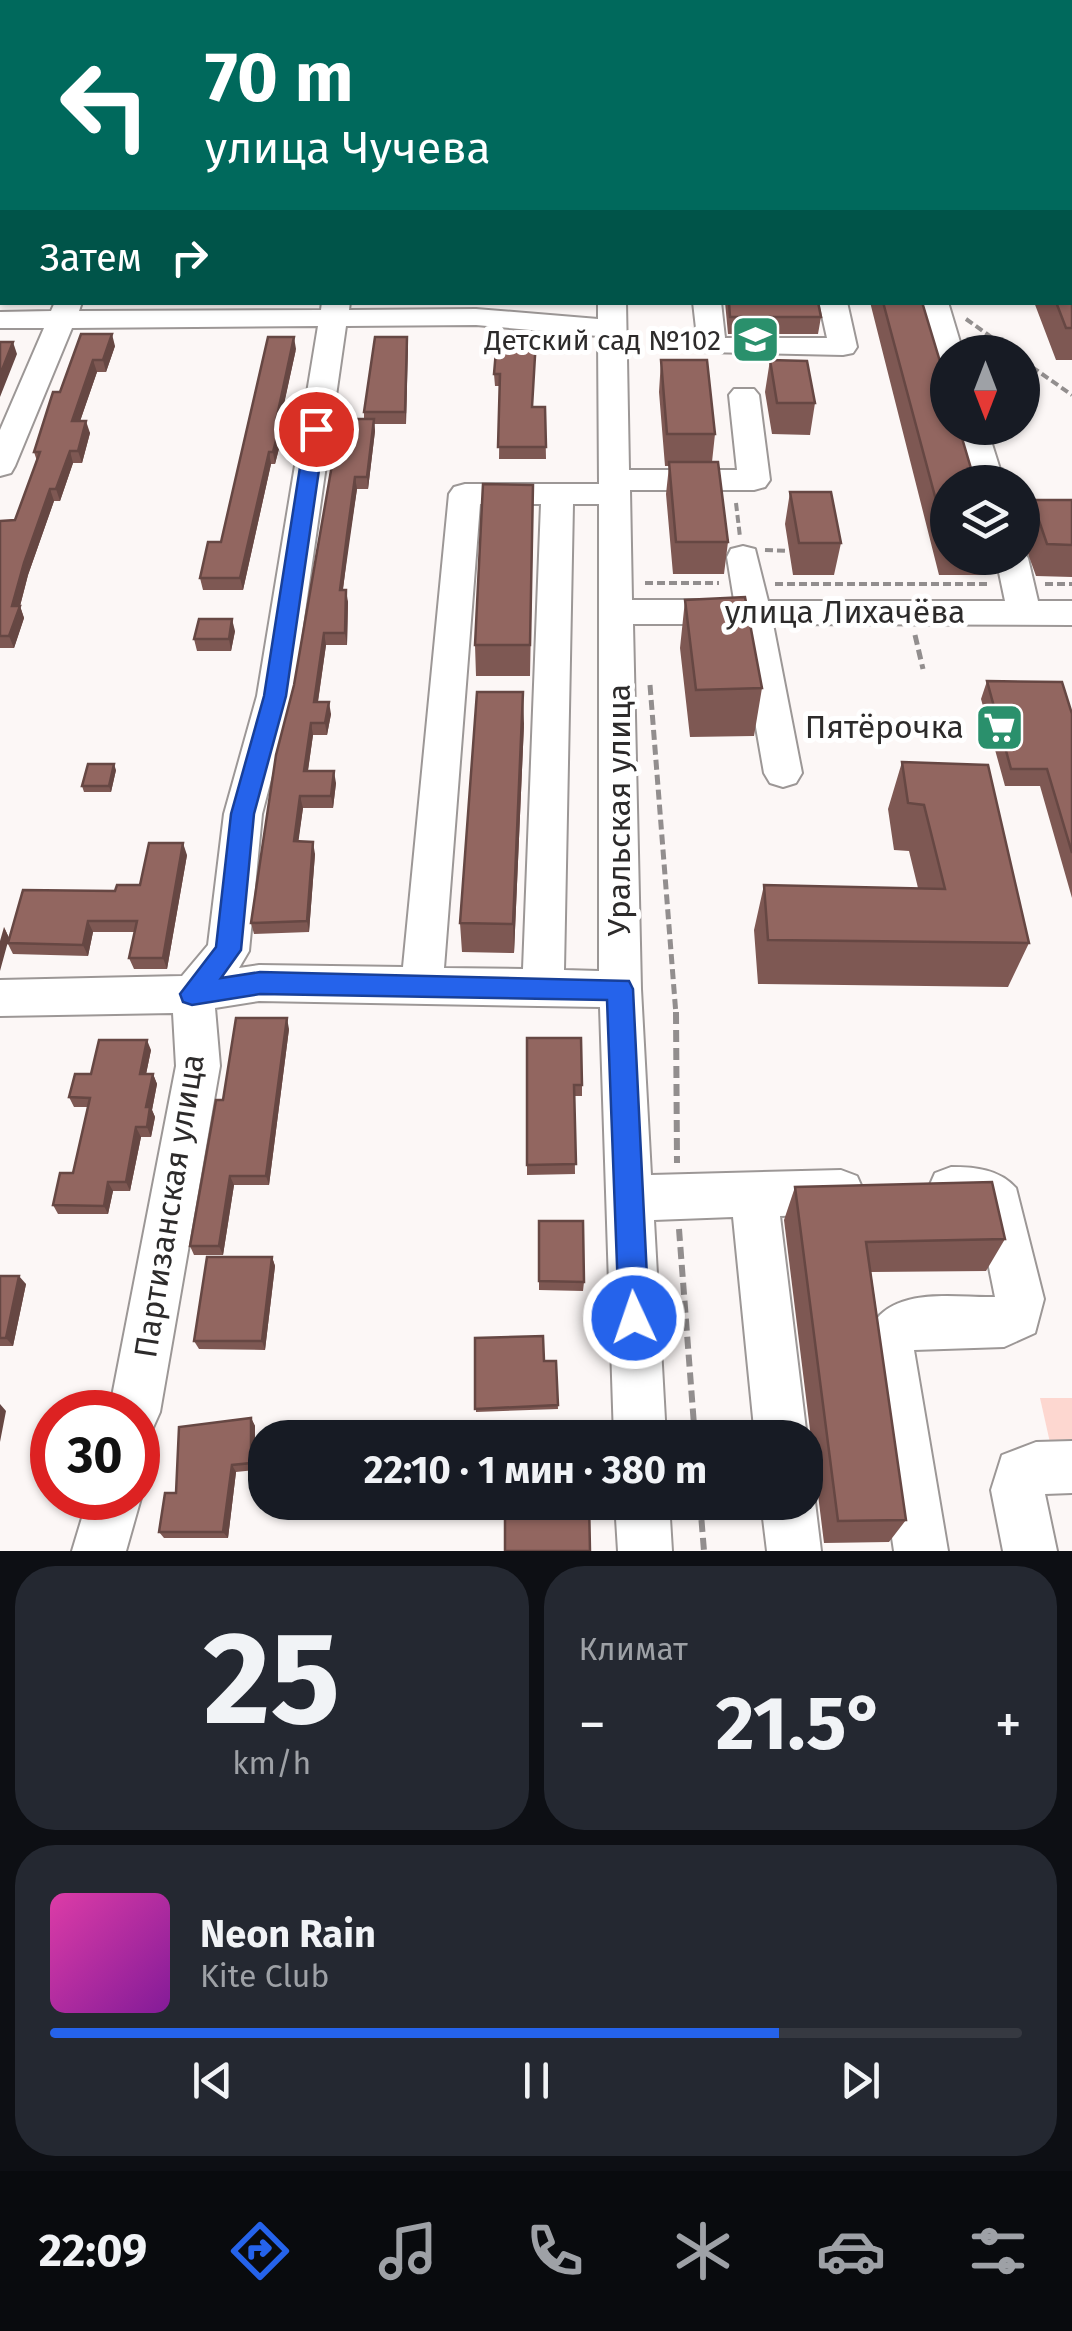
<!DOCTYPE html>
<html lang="ru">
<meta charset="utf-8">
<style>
body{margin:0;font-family:"Fira Sans",sans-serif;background:#242831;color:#f1f3f6;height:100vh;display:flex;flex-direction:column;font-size:38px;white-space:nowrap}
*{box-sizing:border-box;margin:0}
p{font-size:32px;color:#9ea1a6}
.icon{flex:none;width:55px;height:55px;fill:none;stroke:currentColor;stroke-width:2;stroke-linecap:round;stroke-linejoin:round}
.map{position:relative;height:1551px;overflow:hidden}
.sheet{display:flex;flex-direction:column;gap:15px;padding:15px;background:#0d0f14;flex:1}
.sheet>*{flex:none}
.banner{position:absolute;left:0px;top:0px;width:1072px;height:305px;box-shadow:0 2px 8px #0004;background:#00695c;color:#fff;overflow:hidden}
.needle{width:65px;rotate:180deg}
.controls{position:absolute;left:930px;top:335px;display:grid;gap:20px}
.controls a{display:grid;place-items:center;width:110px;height:110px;border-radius:50%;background:#171b24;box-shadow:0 2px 8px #0004;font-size:50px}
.speed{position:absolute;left:30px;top:1390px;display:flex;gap:20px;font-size:50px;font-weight:700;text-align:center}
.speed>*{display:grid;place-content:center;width:130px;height:130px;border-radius:50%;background:#171b24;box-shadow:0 2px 8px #0004;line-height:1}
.speed .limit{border:15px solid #d22;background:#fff;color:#111}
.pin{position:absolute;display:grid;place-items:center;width:85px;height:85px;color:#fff;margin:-42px;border:5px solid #fff;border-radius:50%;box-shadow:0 2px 10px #0007}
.me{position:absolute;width:110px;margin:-55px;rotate:357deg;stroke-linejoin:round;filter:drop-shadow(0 0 8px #0008)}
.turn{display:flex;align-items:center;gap:35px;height:210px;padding:0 40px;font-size:45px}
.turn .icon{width:130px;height:130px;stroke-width:2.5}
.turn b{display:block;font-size:70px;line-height:85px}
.then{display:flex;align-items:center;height:95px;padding:0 40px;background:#0003;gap:20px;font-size:38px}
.big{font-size:75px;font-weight:700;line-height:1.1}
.sheet .widget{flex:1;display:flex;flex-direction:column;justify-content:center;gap:15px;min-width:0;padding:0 35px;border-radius:40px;background:#242831}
.sheet .dial{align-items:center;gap:0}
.dial b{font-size:130px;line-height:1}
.song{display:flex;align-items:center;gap:30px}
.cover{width:120px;height:120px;border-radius:15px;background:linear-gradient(135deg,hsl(320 70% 55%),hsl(290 70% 35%))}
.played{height:10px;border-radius:5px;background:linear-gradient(90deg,#2563eb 75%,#363941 75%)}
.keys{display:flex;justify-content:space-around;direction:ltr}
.heat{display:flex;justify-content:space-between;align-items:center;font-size:55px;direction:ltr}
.sheet .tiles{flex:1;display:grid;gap:15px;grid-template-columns:1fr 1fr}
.widget:last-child{grid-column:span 2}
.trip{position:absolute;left:248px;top:1420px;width:575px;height:100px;border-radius:40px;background:#171b24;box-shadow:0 2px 8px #0004;font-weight:700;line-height:100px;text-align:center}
.tabs{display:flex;height:160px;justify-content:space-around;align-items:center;background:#090b0e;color:#9ea1a6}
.tabs .icon{width:70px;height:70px}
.tabs .on{color:#2563eb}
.tabs b{font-size:45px;color:#f1f3f6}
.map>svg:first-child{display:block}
.green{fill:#fdd7d0}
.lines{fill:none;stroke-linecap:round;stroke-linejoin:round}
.minor-casing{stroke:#9c9796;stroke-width:4}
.path-far3{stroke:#928e8e;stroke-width:2.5;stroke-dasharray:6 2.5;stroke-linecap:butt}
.path-far2{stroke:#928e8e;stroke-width:4;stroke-dasharray:8 4;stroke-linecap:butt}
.path-far1{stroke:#928e8e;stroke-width:5;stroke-dasharray:10 5;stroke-linecap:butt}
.path{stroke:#928e8e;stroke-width:6;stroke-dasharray:12 6;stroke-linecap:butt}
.minor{fill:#fff;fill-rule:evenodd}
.wall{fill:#7e5853}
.shaded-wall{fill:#664743}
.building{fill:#926660;stroke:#664743;stroke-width:2.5}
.route{fill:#2563eb;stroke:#184099;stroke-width:2.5}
.labels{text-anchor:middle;stroke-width:10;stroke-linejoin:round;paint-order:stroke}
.far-poi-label{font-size:28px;fill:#2d2b2b;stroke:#fff;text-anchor:end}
.street-label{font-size:32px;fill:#2d2b2b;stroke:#fff}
.poi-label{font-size:32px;fill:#2d2b2b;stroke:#fff;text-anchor:end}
</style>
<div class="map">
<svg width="1072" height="1551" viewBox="0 0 1072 1551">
<rect width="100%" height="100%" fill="#fcf7f6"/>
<path class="green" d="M1040 1398H1072V1447H1051Z"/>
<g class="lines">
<defs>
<path id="minor" d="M263 0H283V2H263Z
M413 0H433V2H413Z
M596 0H616V2H596Z
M732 0H752L753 2H733Z
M804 0H824L825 2H805Z
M912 0H932L933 2H913Z
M1037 0H1057L1058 2H1038Z
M1070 37H1072V54L1070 53Z
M0 73H2V87H0Z
M1070 233 1072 234V254L1070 253Z
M55 302H82L79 311 321 310 322 302H350L349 310 476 309 598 319V302H626L629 470H737L729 395 734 389H754L759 395 770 480 765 487 754 490H630L632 600H734L727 557 731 549 743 546 755 549 768 601H1005L996 558H1022V550L1028 558 1038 601H1072V625L773 624 802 773 796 783 783 787 770 783 764 773 738 624H633L641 989 651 1175 841 1170 857 1176 864 1192 857 1208 841 1214 780 1216 807 1438 805 1443V1438H755L733 1217 654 1220 666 1438H614L600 1007 259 1001 215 1008 220 1066 160 1412 152 1430 138 1436V1412H109L176 1066 173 1013 0 1016V980L182 976 208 945 224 814 257 696 318 326 72 328 15 466 11 473 0 476V430L44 328H0V312L51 311ZM476 325 598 336 599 484H465L454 487 449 494 403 967 259 965 239 968 249 951 262 814 293 696 346 326ZM480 504H541L523 969 444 968ZM573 504H599V971L564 970Z
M693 302H721L725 338H827L819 302H847L857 347 853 353 843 355 702 352 698 346Z
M921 302H948L963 352H948V360L939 358Z
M957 428H987L1004 482H974Z
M951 1167C975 1167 999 1169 1016 1188L1044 1299 1035 1333 1004 1347 914 1350 948 1551H894L864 1351C868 1340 872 1323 880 1315 908 1288 960 1298 995 1297L978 1213 951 1211 935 1205 928 1189 935 1173Z
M1072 1441V1493L1045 1494 1057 1551H1003L991 1490 1002 1455 1036 1442Z
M805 1482 815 1502 821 1551H767L761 1502H805Z
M138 1491 141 1498 126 1551H72L88 1498H138Z
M615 1502H669L672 1551H618Z"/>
</defs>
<use href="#minor" class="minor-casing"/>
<path class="path-far3" d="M1070 101 1072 106"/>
<path class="path-far2" d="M966 319 1012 352
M1022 360 1072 395
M736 503 740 537
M765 550 789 551
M645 583H719
M775 584H989
M1045 584H1072"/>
<path class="path-far1" d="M915 635 923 669
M650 685 676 1015"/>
<path class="path" d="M676 1012 677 1163
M679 1229 695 1438
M700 1502 704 1551"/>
<use href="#minor" class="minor"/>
</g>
<path class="wall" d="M1070 120H1072V203L1070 199Z
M1072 269V360H1056L1034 302H1070Z
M725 302H818L821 317 818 334H728Z
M870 302H922L948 482V558H989L984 575H939Z
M81 334 115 346 106 372H97L80 421 90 433 82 463H73L60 501H54L28 575 20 606 24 618 14 648H0V521L15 520 37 461 34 452 60 392Z
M407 337 406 424H374L375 431 368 489H357L348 547 343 590 348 602 347 645H326L318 702 331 714 327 735H313L308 771 336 783 333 808H303L298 841 315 854 309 932 254 934 251 923 337 459 364 419V412Z
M497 339 532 407H545L546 459H499L500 386H495L494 374Z
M296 349 280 421 283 433 275 464H271L243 590H203L200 578 221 542Z
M661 360 715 434 712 462 728 542 724 574H673L666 494 669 466H665L659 392Z
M770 360 815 403 810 435 772 434 765 392Z
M790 492 841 543 834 575H793L785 524Z
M1032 500H1072V577L1036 576 1022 537V527Z
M533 517 530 676H476L475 645Z
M685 600 762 688 754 736 690 737 680 648Z
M235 631 231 651H197L194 639Z
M987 681 1072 714V898L1040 786H1005L981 699Z
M524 724 514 953 462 952 460 923Z
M902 762 1029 943 1008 987 758 984 754 930 764 885 918 888 909 851 894 850 888 809Z
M116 770 111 792H84L82 786Z
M187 855 167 969H134L129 958 135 932H93L88 956 13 954 8 944 4 927 9 938 115 891 140 885Z
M289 1029 269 1185H234L223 1255H194L190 1246 223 1100Z
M527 1038 582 1085V1096H574L575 1174 527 1175Z
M151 1050 146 1074H153L157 1084 152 1110 155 1117 151 1137H141L130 1191H113L108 1214H58L53 1205 73 1173 88 1107H74L69 1097 91 1074Z
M795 1187 1005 1239 986 1271 871 1272 906 1520 889 1542 824 1543 784 1220Z
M539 1221 584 1282 583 1291 539 1290Z
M272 1257 275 1266 265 1350 199 1349 194 1341Z
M0 1276 26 1284 13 1346H0Z
M475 1338 544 1361H556L558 1409 476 1412Z
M251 1418 255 1426V1470L236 1472 228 1538H164L159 1532 176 1493Z"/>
<path class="shaded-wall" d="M112 334 115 346 106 372 103 360Z
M294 337 296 349 278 432 276 421Z
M407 337 408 349 406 424 405 412Z
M13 342 17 354 0 397V375Z
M93 360 97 372 76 433 72 421Z
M374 419 375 431 368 489 367 477Z
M86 421 90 433 82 463 78 451Z
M281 421 283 433 275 464 273 452Z
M70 451 73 463 60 501 56 489Z
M269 452 271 464 243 590 240 578Z
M355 477 357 489 341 602 340 590Z
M50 489 54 501 28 575 20 606 24 618 14 648 9 636 12 606 24 563Z
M346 590 348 602 347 645 345 633Z
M232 619 235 631 231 651 229 639Z
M324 633 326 645 316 714 314 702Z
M523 692 524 724 514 953 513 924Z
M329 702 331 714 327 735 325 723Z
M311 723 313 735 306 783 304 771Z
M114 764 116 770 111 792 109 786Z
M334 771 336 783 333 808 331 796Z
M300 796 303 808 297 852 294 841Z
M313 842 315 854 309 932 307 921Z
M183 843 187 855 167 969 163 958Z
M88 921 93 932 88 956 83 945Z
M4 927 9 938 0 971V941Z
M287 1018 289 1029 269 1185 266 1176Z
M147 1040 151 1050 144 1084 140 1074Z
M153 1074 157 1084 152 1110 155 1117 151 1137 147 1127 146 1107Z
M136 1127 141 1137 130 1191 126 1182Z
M230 1176 234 1185 223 1255 219 1246Z
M108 1182 113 1191 108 1214 104 1206Z
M272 1257 275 1266 265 1350 262 1341Z
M19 1276 26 1284 13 1346 6 1338Z
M0 1404 6 1411 0 1442Z
M251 1418 255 1426V1470L251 1463Z
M232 1465 236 1472 228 1538 223 1532Z"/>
<path class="building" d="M224 0H246V2H224Z
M301 0H323V2H301Z
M379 0H401V2H379Z
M442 0H469V2H442Z
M643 0H674V2H643Z
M830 0H853L854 2H831Z
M873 0H904V2H874Z
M1070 120H1072V154L1070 150Z
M1070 269H1072V328H1066L1056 302H1070Z
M729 302H818L821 317H730Z
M883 302H922L948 388V428H959L975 482H948V545Z
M81 334H112L103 360H93L72 421H86L78 451H70L56 489H50L24 563 12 606H20L9 636H0V521L15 520 40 452H34L53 392H60Z
M268 337H294L276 421H281L273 452H269L240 578H200L208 542H221Z
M375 337H407L405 412H364Z
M497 339H536L532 407H545L546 447H498L500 374H494Z
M0 342H13L0 375Z
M661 360H707L715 434H667Z
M770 360 807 361 815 403H777Z
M343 419H374L367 477H355L347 535 340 590H346L345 633H324L314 702H329L325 723H311L304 771H334L331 796H300L294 841 313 842 307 921 251 923 276 755 294 685 333 459H337Z
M669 462H718L728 542H676Z
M483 484 533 485 530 645H475Z
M790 492H831L841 543H799Z
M1032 500H1072V545L1047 544Z
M745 597 762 688 696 690 685 600Z
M199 619H232L229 639H194Z
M987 681 1062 682 1072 714V853L1047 769H1011Z
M477 692H523L513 924 460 923Z
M902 762 988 765 1029 943 768 940 764 885 945 889 924 805 908 803Z
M88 764H114L109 786H82Z
M149 843H183L163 958H129L137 921H88L83 945 8 943 23 890 115 891 117 885H140Z
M236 1018H287L266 1176H230L219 1246H190L216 1100H223Z
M527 1038H581L582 1085H574L576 1164 527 1165Z
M99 1040H147L140 1074H153L146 1107H150L147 1127H136L126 1182H108L104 1206 53 1205 60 1173H73L90 1098 69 1097 75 1074H91Z
M992 1182 1005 1239 866 1242 906 1520 838 1521 795 1187Z
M539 1221H583L584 1282 539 1281Z
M207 1257H272L262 1341H194Z
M0 1276H19L6 1338H0Z
M543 1336 544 1361H556L558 1405 475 1409V1338Z
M251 1418V1463L232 1465 223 1532H159L165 1493H176L179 1427Z
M546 1502H589L590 1551H505V1507H546Z"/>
<path class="route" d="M316 424 325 429 286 696 254 814 241 950 221 978 260 972 629 981 633 989 649 1318 645 1328 634 1333 624 1328 619 1318 607 1000 260 994 192 1005 183 1002 180 994 216 947 231 814 264 696 306 429Z"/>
<defs>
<symbol id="school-square" viewBox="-11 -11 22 22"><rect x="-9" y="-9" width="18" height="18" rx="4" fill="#2a906c" stroke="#fff"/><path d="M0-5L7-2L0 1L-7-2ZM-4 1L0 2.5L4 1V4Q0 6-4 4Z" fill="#fff"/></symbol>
<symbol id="supermarket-square" viewBox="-11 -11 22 22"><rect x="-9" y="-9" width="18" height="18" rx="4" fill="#2a906c" stroke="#fff"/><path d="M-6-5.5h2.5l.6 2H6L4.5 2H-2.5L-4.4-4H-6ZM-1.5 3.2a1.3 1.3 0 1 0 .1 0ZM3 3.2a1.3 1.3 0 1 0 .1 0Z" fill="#fff"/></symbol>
</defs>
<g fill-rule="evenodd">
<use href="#school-square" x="728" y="312" width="55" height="55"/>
<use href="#supermarket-square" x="972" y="700" width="55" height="55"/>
</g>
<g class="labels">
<g class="far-poi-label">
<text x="721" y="350">Детский сад №102</text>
</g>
<g class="street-label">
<text x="845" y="623">улица Лихачёва</text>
<text transform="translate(619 810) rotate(-90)" y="11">Уральская улица</text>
<text transform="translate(169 1206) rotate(-81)" y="11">Партизанская улица</text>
</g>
<g class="poi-label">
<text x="964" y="738">Пятёрочка</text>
</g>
</g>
</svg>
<div class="controls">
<a><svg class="needle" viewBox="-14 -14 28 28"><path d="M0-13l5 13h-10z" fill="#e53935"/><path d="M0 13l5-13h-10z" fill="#9ea1a6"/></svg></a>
<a><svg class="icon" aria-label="layers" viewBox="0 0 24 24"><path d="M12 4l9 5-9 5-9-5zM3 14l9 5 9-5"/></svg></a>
</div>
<div class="speed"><div class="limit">30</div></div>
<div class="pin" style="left:316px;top:429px;background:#d93025"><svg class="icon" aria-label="arrive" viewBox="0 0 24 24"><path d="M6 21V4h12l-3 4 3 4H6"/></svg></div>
<svg class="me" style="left:634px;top:1318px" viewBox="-20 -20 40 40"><circle r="17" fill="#2563eb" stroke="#fff" stroke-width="3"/><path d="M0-11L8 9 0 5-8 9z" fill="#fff"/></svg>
<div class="trip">22:10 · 1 мин · 380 m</div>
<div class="banner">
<div class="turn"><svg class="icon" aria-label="left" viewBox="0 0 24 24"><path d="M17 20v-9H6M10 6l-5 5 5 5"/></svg><div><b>70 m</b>улица Чучева</div></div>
<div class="then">Затем<svg class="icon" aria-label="right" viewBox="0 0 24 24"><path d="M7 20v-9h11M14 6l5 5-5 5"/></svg></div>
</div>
</div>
<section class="sheet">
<div class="tiles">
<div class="widget dial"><b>25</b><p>km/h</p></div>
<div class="widget"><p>Климат</p>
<div class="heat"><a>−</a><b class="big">21.5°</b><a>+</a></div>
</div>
<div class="widget">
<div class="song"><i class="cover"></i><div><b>Neon Rain</b><p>Kite Club</p></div></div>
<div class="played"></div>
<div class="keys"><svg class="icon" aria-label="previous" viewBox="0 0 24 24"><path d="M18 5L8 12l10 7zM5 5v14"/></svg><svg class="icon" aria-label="pause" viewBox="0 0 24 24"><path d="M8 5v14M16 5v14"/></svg><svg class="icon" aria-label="next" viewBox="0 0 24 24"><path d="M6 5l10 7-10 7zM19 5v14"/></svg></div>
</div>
</div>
</section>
<nav class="tabs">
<b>22:09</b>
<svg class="icon on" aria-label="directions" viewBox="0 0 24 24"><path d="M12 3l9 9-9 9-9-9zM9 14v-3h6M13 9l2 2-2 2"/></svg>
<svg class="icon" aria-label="music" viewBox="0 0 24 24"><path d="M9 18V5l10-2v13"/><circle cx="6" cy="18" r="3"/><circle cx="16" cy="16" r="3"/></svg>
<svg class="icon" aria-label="phone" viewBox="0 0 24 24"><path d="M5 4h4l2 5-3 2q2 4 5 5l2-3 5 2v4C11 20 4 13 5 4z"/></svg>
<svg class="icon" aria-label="climate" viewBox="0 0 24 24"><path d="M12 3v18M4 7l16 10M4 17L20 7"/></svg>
<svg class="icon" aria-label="car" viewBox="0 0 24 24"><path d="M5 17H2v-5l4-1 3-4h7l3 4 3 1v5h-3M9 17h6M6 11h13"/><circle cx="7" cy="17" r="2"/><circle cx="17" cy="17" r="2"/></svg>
<svg class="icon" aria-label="filters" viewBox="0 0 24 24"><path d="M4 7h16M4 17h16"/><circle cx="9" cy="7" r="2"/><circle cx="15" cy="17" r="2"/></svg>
</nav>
